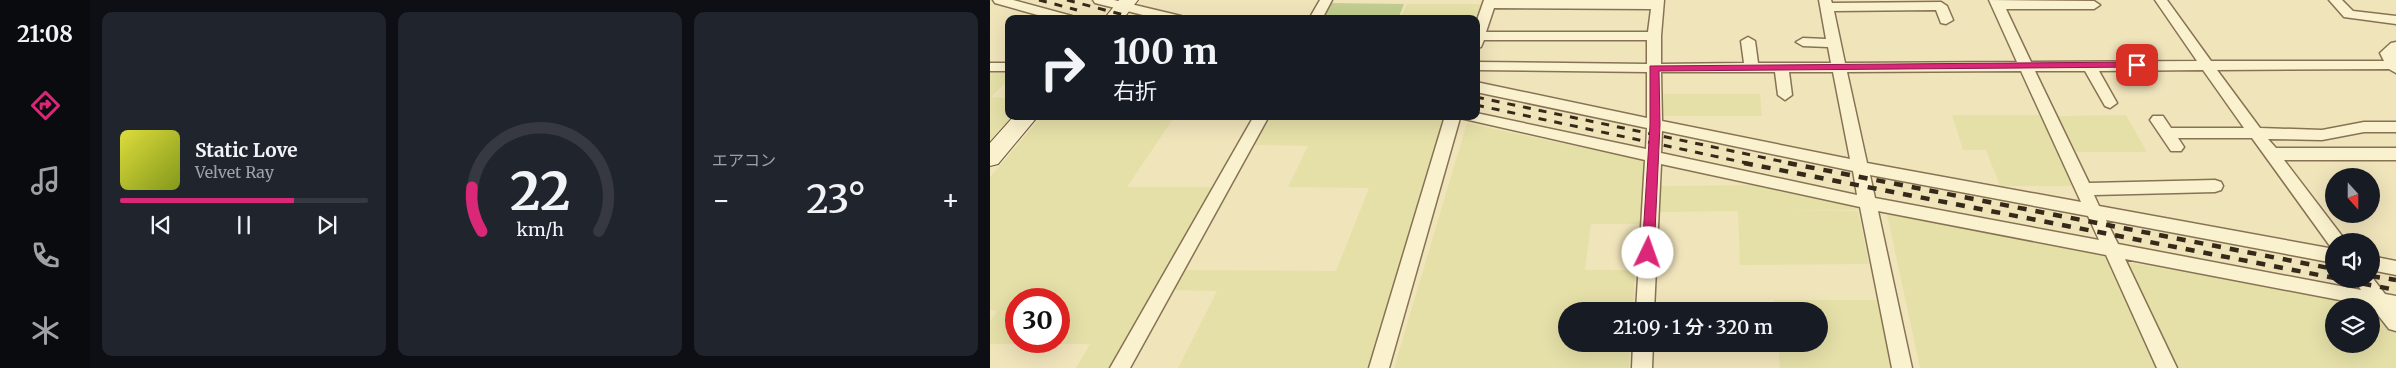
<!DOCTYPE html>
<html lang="ja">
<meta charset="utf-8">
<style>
body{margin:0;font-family:Merriweather,"Noto Sans JP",serif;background:#20242c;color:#f1f3f6;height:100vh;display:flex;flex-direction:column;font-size:19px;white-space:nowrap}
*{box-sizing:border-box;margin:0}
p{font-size:16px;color:#9ea1a6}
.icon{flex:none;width:28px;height:28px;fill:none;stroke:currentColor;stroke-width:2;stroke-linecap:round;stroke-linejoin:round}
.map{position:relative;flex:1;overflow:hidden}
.details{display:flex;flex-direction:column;gap:12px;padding:12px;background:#0d0f14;width:900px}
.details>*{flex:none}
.hud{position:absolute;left:15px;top:15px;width:475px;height:105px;border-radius:10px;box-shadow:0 5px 20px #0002;background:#171b24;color:#f1f3f6;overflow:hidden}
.needle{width:32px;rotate:159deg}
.tools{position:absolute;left:1335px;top:168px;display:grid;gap:10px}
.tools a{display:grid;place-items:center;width:55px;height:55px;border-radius:50%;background:#171b24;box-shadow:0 5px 20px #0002;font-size:25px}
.speed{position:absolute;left:15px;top:288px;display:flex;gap:10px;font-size:25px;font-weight:700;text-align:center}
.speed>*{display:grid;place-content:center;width:65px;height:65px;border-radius:50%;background:#171b24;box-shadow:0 5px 20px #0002;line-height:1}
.speed .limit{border:8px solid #d22;background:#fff;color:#111}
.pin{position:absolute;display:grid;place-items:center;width:42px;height:42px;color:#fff;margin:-21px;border-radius:10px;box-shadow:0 2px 8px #0006}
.me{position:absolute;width:55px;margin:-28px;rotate:3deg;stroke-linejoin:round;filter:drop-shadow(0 0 4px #0008)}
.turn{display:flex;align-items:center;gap:18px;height:105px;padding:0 25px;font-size:22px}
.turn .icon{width:65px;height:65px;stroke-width:2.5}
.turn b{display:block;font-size:35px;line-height:42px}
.big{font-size:38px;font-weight:600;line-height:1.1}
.details .widget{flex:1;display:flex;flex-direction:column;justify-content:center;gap:8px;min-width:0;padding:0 18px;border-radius:10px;background:#20242c}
.details .dial{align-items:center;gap:0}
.dial svg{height:130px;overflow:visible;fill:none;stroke:#363941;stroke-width:7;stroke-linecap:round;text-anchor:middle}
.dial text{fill:#f1f3f6;stroke:none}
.song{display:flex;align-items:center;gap:15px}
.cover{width:60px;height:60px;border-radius:8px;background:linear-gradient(135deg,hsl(60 70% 55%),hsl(70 70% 35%))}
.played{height:5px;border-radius:2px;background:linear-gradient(90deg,#db2777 70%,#363941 70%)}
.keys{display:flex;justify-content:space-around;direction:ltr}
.heat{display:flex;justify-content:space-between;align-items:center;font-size:28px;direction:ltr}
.details .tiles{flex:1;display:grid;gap:12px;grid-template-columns:repeat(3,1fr)}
.trip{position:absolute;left:568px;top:302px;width:270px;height:50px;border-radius:25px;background:#171b24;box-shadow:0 5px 20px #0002;font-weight:600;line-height:50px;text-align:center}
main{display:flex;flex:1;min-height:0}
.menu{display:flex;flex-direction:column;width:90px;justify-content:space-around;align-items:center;background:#090b0e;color:#9ea1a6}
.menu .icon{width:35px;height:35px}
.menu .current{color:#db2777}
.menu b{font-size:22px;color:#f1f3f6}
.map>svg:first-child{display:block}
.farmland{fill:#e5e0a8;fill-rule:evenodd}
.green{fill:#c1ce8f}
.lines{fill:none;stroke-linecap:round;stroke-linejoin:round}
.street-casing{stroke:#877354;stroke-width:3}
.secondary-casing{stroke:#695438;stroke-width:2}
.street{fill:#faf1ce;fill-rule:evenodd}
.secondary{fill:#faf1ce;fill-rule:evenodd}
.rail-far1{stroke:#35291a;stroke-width:3;stroke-dasharray:8 8;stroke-linecap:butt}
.rail{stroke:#35291a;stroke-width:4.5;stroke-dasharray:9 9;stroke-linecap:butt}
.route{fill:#db2777;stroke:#8e194d}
</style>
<main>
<nav class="menu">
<b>21:08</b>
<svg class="icon current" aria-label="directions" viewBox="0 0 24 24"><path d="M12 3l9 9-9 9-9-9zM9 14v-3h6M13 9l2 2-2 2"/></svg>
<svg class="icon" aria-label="music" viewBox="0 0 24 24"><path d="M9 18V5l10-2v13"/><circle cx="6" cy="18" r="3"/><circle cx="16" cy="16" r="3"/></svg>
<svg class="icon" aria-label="phone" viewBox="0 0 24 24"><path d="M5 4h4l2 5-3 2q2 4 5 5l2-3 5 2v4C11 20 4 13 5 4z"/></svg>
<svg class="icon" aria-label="climate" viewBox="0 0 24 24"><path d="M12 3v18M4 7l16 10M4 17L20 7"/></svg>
</nav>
<section class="details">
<div class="tiles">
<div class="widget">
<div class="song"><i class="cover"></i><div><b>Static Love</b><p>Velvet Ray</p></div></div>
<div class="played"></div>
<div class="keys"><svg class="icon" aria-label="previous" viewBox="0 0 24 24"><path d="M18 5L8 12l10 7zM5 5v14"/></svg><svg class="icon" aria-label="pause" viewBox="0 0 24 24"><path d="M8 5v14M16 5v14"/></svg><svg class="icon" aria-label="next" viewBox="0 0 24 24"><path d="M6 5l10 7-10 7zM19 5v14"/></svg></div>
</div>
<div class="widget dial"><svg viewBox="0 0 100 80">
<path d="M14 69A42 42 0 1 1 86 69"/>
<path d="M14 69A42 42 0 0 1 8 42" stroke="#db2777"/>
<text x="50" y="56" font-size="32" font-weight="700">22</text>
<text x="50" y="72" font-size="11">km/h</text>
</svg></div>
<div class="widget"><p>エアコン</p>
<div class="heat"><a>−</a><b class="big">23°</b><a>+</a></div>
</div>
</div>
</section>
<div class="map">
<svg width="1406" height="368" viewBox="0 0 1406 368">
<rect width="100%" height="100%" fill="#f0e4bb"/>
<path class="farmland" d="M417 4H492L486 24V19H410Z
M0 73H19V79L1 97 19 98V116H22L0 141Z
M673 94H770L772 116H672Z
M962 115H1052L1085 186H1010L996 150H973Z
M1136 115 1157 152H1086L1068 116Z
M52 116H185L137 187H224L121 368H86L100 344H0V321L7 311 0 310V177ZM26 299H69V341H26Z
M278 116 460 117 380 368H188L227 291 180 290 192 270 346 271 379 188 298 187 318 146 262 145Z
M477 123 654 161 650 224H601L595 270H645L643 311H576V344H640L639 368H404Z
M779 185 867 204 868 210 798 211H868L879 264 750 265 748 211 670 212 671 186Z
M897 214 1116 253 1171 368H930Z
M1136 262 1385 305 1406 334V368H1187ZM1344 306H1381V344H1344Z
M784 300H887L901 368H790L788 344H829V311H785Z"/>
<path class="green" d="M340 3 414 4 408 19H331Z"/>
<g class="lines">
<defs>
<path id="street" d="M3 0H23L82 16 83 19H62L5 3Z
M103 0H124L191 16 192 19H169L105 3Z
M330 0H342L332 19H319Z
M494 0H674L671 36V64L754 63 751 41 758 37 765 41 768 63H841L838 47 813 46 806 42 813 38 836 39 829 0H841L842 3 951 2 957 6 963 20 956 24 951 23 946 10 844 11 855 63 1027 62 999 0 1104 1 1110 5 1104 9H1016L1041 62 1207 61 1165 0H1177L1221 61H1394L1390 53 1401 43 1406 42V73L1399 69 1227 70 1270 128 1332 130 1374 122H1406V132H1374L1332 140 1278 139 1286 148H1406V160H1294L1352 236 1355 241H1344V247L1340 246 1262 138H1188L1194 147 1191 151H1181L1160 120 1163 116H1173L1181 128H1254L1213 70 1109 71 1127 103 1120 108 1115 106 1095 71H1045L1099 183 1225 180 1231 182 1233 186 1231 190 1225 192 1104 195 1109 206 1344 249V263L1116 220 1128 244 1371 290 1364 279H1381V276L1395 294 1406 296V331L1399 329 1381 306 1135 259 1187 368H1167L1116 255 888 211 922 368H902L870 207 671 164 664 311H646L655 160 470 118 399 368H379L455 116H486V113L656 149 657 128 486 92V82L657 118V72L486 70V62L657 64V40H494L491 47 486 48V23ZM504 8 661 9 658 32H496ZM1031 71 1091 202 877 163 857 72ZM671 72H785L788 95 795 100 802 95 799 72H843L860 159 672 121ZM672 131 863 171 867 195 671 153ZM880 175 1098 216 1109 240 885 198Z
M1339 0H1352L1363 11 1406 16V24L1354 17Z
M0 63H19V71H0Z
M264 116H279L140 368H120Z
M1381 256 1406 261V275L1381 270Z
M643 344H663L662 368H642Z"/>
<path id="secondary" d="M129 0H148L133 19H114Z
M24 116H48L8 164 0 166V143Z"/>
</defs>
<use href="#street" class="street-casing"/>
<use href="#secondary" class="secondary-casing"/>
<use href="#street" class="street"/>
<use href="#secondary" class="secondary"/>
<path class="rail-far1" d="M49 0 87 10
M77 0 149 19
M486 97 804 164
M486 105 761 164"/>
<path class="rail" d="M754 163 1406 290
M798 163 1344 269
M1381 276 1406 280"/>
</g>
<path class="route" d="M1147 62 1152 65 1150 67 669 71 670 125 664 253 658 258 652 253 660 125V66Z"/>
</svg>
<div class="tools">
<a><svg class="needle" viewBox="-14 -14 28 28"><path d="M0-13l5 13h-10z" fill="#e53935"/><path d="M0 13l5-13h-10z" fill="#9ea1a6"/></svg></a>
<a><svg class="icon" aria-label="sound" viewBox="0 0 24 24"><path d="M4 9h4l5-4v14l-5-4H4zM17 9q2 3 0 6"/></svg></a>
<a><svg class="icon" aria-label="layers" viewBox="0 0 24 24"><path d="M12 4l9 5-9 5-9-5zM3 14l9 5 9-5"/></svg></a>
</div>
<div class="speed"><div class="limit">30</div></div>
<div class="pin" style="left:1147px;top:65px;background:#d93025"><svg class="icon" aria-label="arrive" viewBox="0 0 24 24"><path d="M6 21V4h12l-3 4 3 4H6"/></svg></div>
<svg class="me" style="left:658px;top:253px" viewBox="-20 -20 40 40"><circle r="19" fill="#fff"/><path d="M0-13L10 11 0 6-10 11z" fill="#db2777"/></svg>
<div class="trip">21:09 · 1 分 · 320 m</div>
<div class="hud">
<div class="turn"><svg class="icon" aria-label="right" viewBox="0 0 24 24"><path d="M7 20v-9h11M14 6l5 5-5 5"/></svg><div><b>100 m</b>右折</div></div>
</div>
</div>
</main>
